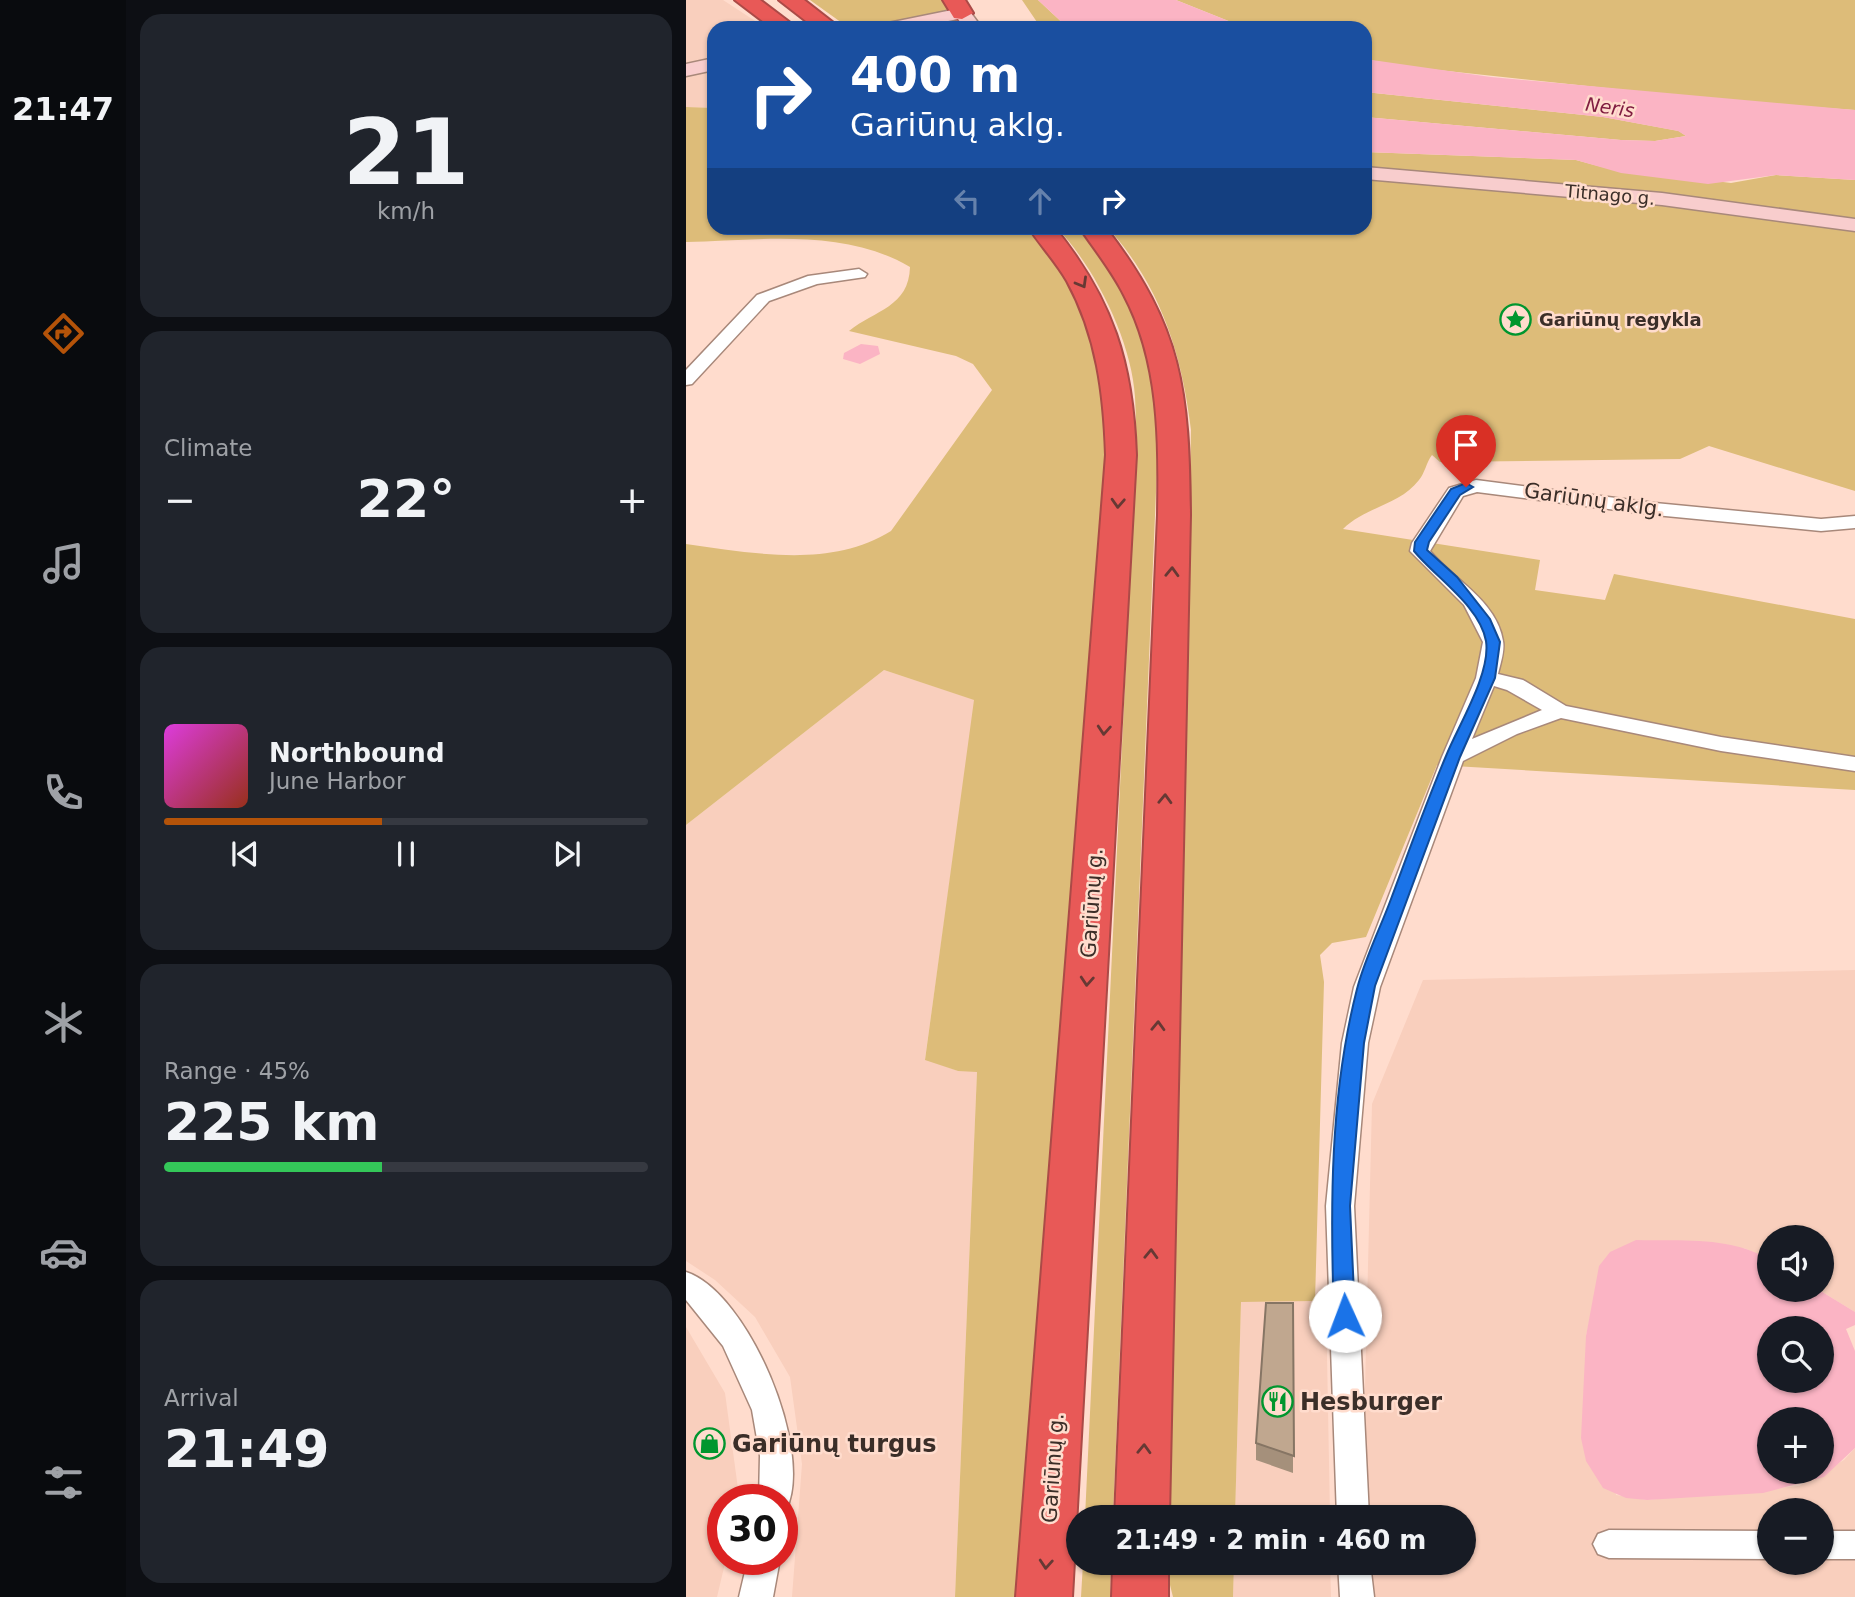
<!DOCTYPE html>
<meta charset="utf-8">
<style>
body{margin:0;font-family:"DejaVu Sans",sans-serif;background:#20242c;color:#f1f3f6;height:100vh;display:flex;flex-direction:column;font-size:26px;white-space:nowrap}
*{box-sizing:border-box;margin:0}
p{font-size:23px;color:#9ea1a6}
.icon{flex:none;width:38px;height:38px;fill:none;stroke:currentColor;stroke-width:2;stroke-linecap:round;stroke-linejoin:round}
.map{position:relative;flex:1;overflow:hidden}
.drawer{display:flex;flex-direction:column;gap:14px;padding:14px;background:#0d0f14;width:560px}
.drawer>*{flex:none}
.guide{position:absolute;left:21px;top:21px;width:665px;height:214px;border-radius:21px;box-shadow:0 2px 5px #0004;background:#1a4fa0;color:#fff;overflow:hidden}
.buttons{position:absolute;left:1071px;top:1225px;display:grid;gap:14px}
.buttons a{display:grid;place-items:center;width:77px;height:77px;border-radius:50%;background:#171b24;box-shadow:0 2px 5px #0004;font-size:35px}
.speed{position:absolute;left:21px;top:1484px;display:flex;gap:14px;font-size:35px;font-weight:700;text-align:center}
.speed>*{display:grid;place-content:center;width:91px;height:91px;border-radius:50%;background:#171b24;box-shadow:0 2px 5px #0004;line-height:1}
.speed .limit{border:10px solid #d22;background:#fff;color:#111}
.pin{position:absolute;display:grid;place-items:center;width:60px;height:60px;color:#fff;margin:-72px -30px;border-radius:50% 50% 50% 0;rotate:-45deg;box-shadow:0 0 7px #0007}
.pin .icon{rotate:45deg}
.me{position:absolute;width:77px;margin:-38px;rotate:358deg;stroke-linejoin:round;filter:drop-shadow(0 0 5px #0008)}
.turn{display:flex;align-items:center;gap:24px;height:147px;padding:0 28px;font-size:32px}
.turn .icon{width:91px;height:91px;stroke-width:2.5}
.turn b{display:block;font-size:49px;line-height:60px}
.lanes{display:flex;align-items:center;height:66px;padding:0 28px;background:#0003;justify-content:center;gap:35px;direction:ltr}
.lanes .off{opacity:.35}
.big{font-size:52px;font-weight:700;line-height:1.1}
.drawer .card{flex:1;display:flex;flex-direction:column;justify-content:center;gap:10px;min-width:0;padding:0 24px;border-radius:21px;background:#20242c}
.drawer .dial{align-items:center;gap:0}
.dial b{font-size:91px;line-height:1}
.song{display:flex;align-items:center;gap:21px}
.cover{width:84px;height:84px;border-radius:10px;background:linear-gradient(135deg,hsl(300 70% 55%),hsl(10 70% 35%))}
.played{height:7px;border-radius:4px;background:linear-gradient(90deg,#b45309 45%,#363941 45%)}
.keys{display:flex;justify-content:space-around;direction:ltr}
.heat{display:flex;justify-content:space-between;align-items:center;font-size:38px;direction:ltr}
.charge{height:10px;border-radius:5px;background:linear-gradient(90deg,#34c759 45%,#363941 0)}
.trip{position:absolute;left:380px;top:1505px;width:410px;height:70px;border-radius:35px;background:#171b24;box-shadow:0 2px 5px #0004;font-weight:700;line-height:70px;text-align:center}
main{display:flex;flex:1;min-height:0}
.tab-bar{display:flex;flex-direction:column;width:126px;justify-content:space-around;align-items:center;background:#090b0e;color:#9ea1a6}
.tab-bar .icon{width:49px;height:49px}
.tab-bar .active{color:#b45309}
.tab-bar b{font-size:32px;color:#f1f3f6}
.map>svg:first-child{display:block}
.built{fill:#f9cfbd;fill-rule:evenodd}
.green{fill:#ddbc79}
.water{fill:#fbb4c4;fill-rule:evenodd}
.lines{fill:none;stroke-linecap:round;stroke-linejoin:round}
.street-casing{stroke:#a8887a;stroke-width:3}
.secondary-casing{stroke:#a8887a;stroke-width:3}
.highway-casing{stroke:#ab4a47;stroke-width:4}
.street{fill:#fff;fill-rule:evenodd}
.secondary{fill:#f8cdcd;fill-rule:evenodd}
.highway{fill:#e85957;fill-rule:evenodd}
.wall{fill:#a5907b}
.building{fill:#c0a78f;stroke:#867564;stroke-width:2}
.oneway{stroke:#663934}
.route{fill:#1a73e8;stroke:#114b97;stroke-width:2}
.labels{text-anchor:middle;stroke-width:5;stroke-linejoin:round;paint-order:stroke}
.far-street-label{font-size:18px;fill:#3b2e28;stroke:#ffdccd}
.far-poi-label{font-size:18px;font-weight:bold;fill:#3b2e28;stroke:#ffdccd;text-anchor:start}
.far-water-label{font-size:19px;font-style:italic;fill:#801d41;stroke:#ffdccd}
.street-label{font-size:21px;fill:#3b2e28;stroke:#ffdccd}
.near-poi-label{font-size:24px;font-weight:bold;fill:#3b2e28;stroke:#ffdccd;text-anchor:start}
</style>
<main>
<nav class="tab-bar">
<b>21:47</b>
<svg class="icon active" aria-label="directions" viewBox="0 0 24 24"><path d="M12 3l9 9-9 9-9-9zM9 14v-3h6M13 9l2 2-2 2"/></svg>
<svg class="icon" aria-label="music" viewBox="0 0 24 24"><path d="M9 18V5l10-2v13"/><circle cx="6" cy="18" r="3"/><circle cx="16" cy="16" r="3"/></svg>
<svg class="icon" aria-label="phone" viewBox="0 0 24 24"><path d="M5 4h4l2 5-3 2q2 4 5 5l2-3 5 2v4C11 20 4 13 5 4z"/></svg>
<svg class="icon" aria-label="climate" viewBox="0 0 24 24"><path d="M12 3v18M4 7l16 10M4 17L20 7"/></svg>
<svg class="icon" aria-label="car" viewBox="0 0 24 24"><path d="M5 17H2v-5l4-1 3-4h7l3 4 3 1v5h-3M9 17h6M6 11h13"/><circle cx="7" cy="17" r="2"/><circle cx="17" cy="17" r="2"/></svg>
<svg class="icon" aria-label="filters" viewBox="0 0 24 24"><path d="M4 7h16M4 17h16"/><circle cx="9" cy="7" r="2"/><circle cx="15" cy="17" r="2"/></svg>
</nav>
<section class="drawer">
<div class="card dial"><b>21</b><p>km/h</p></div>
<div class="card"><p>Climate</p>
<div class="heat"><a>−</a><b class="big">22°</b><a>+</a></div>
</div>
<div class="card">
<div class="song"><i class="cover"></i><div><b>Northbound</b><p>June Harbor</p></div></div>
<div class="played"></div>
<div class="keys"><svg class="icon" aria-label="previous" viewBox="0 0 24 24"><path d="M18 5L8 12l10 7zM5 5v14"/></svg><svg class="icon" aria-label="pause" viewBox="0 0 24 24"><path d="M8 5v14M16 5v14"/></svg><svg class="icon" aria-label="next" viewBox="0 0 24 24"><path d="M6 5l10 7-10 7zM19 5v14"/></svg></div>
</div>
<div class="card"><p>Range · 45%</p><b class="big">225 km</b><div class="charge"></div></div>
<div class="card"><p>Arrival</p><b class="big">21:49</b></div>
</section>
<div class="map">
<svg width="1169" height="1597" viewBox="0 0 1169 1597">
<rect width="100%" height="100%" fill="#ffdccd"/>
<path class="built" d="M0 0H37L80 28H28V61L0 64Z
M28 66V108L0 107V72Z
M198 670 289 700 239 1059 272 1071H291L269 1597H106L116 1464 104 1377 69 1317 29 1280 0 1261V825Z
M1169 970V1312L1133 1290H1136V1237H1083V1259L1058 1248 905 1313 900 1336 930 1495 961 1500 1113 1486 1158 1460 1169 1448V1597H683L682 1563H777V1517H681L678 1428 686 1104 737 980ZM1083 1510H1136V1563H1083Z
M555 1301H640L644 1517H549Z
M0 1327 39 1393 53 1496V1500H37V1559H40L31 1597H0Z
M548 1563H644L645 1597H547Z"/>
<path class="green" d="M124 0H264L267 10 190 28H163Z
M336 0H352L382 28H355Z
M490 0H1169V110L1042 101 715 66 679 59V28H560Z
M679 92 917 117 993 131 1000 136 969 141 935 140 679 117Z
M0 107 28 108V228H344C408 301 419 376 419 471L333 1597H269L291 1072 272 1071 239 1060 288 700 198 670 0 825V544C67 553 144 569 205 531L306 390 287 364 270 356 163 331C189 310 223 307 224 267 158 228 74 240 0 242Z
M679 152 890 160 916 167 1045 183 1090 175 1169 180V491L1023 446 994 459 754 462 746 455C740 463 739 473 733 480 714 505 679 507 657 529L854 560 849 590 919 600 928 574 1169 619V790L751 765 680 937 646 943 634 955 638 982 629 1301 555 1302 549 1517H484L505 430C496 354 474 285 422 228H679Z
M371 228H392C408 251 429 275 441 300 462 346 470 394 472 444L427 1517H399L446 537C448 490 452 443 449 397 446 342 409 267 371 228Z
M397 1563H425L424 1597H395Z
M483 1563H548L547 1597H487L482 1577Z"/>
<path class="water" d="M352 0H490L560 28H382Z
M679 59 805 77 1169 110V180L1090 175 1022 184 935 173 890 160 679 152V117L935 140 969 141 1000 136 992 131 917 117 679 92Z
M175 344 192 346 194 354 174 364 157 359 158 353Z
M950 1240C995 1241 1043 1236 1083 1259V1290H1133L1169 1312V1325L1160 1329 1169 1351V1448L1138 1477 1077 1493 961 1500 940 1498 917 1488 900 1461 895 1438 900 1336 913 1266 924 1252ZM1083 1328H1136V1381H1083ZM1083 1419H1136V1472H1083Z"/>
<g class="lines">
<defs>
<path id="street" d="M173 269 181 274 179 277 131 284 83 301 6 384 0 385V370L71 295 122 276Z
M790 480 969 503 1135 519 1169 516V528L1135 531 969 515 791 492 777 496 744 551C767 579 811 601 817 641 819 651 814 665 812 674L837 680 880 706 1035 737 1169 757V771L1035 751 875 718 831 734 777 761 694 987 682 1043 668 1206 683 1517H651L640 1206 656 1043 668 987 756 757 790 678 797 642 778 605 724 551 726 543 763 488ZM808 686 821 690 856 710 786 739Z
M0 1272C62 1292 129 1451 100 1510L96 1511V1500H73L74 1456 66 1410 37 1346 0 1300Z
M923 1530 1083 1531V1559L923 1558 912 1554 907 1544 912 1534Z
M1136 1531H1169V1559H1136Z
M62 1559H94L87 1597H53Z
M652 1563H684L688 1597H654Z"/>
<path id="secondary" d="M276 8 282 9 296 28H278L272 19 228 28H193L202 23Z
M28 58V70L0 76V64Z
M679 167 976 193 1169 219V231L976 205 679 179Z"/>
<path id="highway" d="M49 0H74L111 28H86Z
M93 0H118L154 28H129Z
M257 0H279L287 13 276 19 268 18Z
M343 228H369C427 300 447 363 450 455L386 1597H330L420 455C418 394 411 336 381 281 370 262 355 246 343 228Z
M394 228H420C497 328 503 392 504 515L483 1517H429L472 515C473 441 474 363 438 295 426 271 409 250 394 228Z
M427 1563H482V1597H426Z"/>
</defs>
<use href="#street" class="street-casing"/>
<use href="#secondary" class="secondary-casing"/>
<use href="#highway" class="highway-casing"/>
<use href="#street" class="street"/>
<use href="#secondary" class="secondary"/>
<use href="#highway" class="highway"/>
</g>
<path class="wall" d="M607 1303V1473L570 1460V1443Z"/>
<path class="building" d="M580 1303H607L608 1456 570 1443Z"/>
<defs><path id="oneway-chevron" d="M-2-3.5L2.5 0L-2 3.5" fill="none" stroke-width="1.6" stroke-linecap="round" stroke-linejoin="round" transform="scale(1.75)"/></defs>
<g class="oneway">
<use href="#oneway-chevron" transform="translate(396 283) rotate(60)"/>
<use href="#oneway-chevron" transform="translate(432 503) rotate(93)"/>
<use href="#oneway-chevron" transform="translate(486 572) rotate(-88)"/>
<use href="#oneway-chevron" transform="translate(418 730) rotate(94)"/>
<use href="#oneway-chevron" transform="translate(479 799) rotate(-88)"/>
<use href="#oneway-chevron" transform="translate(401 981) rotate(94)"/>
<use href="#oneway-chevron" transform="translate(472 1026) rotate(-88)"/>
<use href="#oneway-chevron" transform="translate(465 1254) rotate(-88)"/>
<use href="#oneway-chevron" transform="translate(458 1449) rotate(-88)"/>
<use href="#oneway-chevron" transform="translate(360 1564) rotate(94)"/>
</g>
<path class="route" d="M780 483 787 487 774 495 743 542 741 550 771 577 804 619 814 642 809 678 774 757 689 986 678 1043 664 1206 669 1316 666 1321H651L648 1316C644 1207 644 1094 671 989 679 958 694 929 705 899 723 851 740 803 760 756 772 726 805 674 800 641 794 606 749 577 728 551L729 542 765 489Z"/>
<defs>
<symbol id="sight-ring" viewBox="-11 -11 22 22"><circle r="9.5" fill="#ffdccd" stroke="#00962e" stroke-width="1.5"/><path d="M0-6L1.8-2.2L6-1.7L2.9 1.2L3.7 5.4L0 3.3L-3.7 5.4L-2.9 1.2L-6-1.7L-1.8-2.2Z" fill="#00962e"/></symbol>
<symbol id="restaurant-ring" viewBox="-11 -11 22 22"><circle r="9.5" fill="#ffdccd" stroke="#00962e" stroke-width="1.5"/><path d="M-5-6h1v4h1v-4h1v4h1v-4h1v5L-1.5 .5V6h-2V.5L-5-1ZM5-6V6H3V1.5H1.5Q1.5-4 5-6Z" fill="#00962e"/></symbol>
<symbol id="shop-ring" viewBox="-11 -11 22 22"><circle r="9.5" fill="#ffdccd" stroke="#00962e" stroke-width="1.5"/><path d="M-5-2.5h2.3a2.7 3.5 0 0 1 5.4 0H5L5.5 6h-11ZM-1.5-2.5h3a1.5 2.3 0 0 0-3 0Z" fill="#00962e"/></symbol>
</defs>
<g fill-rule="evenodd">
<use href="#sight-ring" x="812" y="302" width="35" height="35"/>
<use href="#restaurant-ring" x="574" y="1384" width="35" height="35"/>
<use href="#shop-ring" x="6" y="1426" width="35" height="35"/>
</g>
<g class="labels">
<g class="far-street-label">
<text transform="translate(924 195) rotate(5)" y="6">Titnago g.</text>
</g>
<g class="far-poi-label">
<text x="853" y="326">Gariūnų regykla</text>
</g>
<g class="far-water-label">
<text transform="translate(924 107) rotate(8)" y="7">Neris</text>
</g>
<g class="street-label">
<text transform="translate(908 500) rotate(8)" y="7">Gariūnų aklg.</text>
<text transform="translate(406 903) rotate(-86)" y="7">Gariūnų g.</text>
<text transform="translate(367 1468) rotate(-86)" y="7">Gariūnų g.</text>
</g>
<g class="near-poi-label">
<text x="614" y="1410">Hesburger</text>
<text x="46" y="1452">Gariūnų turgus</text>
</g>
</g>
</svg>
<div class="buttons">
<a><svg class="icon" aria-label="sound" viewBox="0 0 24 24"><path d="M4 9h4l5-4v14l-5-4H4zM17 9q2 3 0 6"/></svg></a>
<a><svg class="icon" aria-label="search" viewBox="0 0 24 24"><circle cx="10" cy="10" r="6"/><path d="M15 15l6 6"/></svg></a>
<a>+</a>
<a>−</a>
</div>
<div class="speed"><div class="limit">30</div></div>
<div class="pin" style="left:780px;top:487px;background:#d93025"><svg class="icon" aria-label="arrive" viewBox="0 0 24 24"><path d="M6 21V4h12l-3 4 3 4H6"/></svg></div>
<svg class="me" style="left:659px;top:1316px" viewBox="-20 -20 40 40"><circle r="19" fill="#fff"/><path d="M0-13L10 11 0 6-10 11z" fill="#1a73e8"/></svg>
<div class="trip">21:49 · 2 min · 460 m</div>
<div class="guide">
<div class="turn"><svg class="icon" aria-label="right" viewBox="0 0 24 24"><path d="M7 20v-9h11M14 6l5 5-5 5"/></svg><div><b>400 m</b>Gariūnų aklg.</div></div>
<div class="lanes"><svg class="icon off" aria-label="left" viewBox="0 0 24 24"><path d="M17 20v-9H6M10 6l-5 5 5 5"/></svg><svg class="icon off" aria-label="ahead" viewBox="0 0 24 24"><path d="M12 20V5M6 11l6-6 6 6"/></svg><svg class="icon" aria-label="right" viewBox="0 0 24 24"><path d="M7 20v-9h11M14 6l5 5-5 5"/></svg></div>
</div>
</div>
</main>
